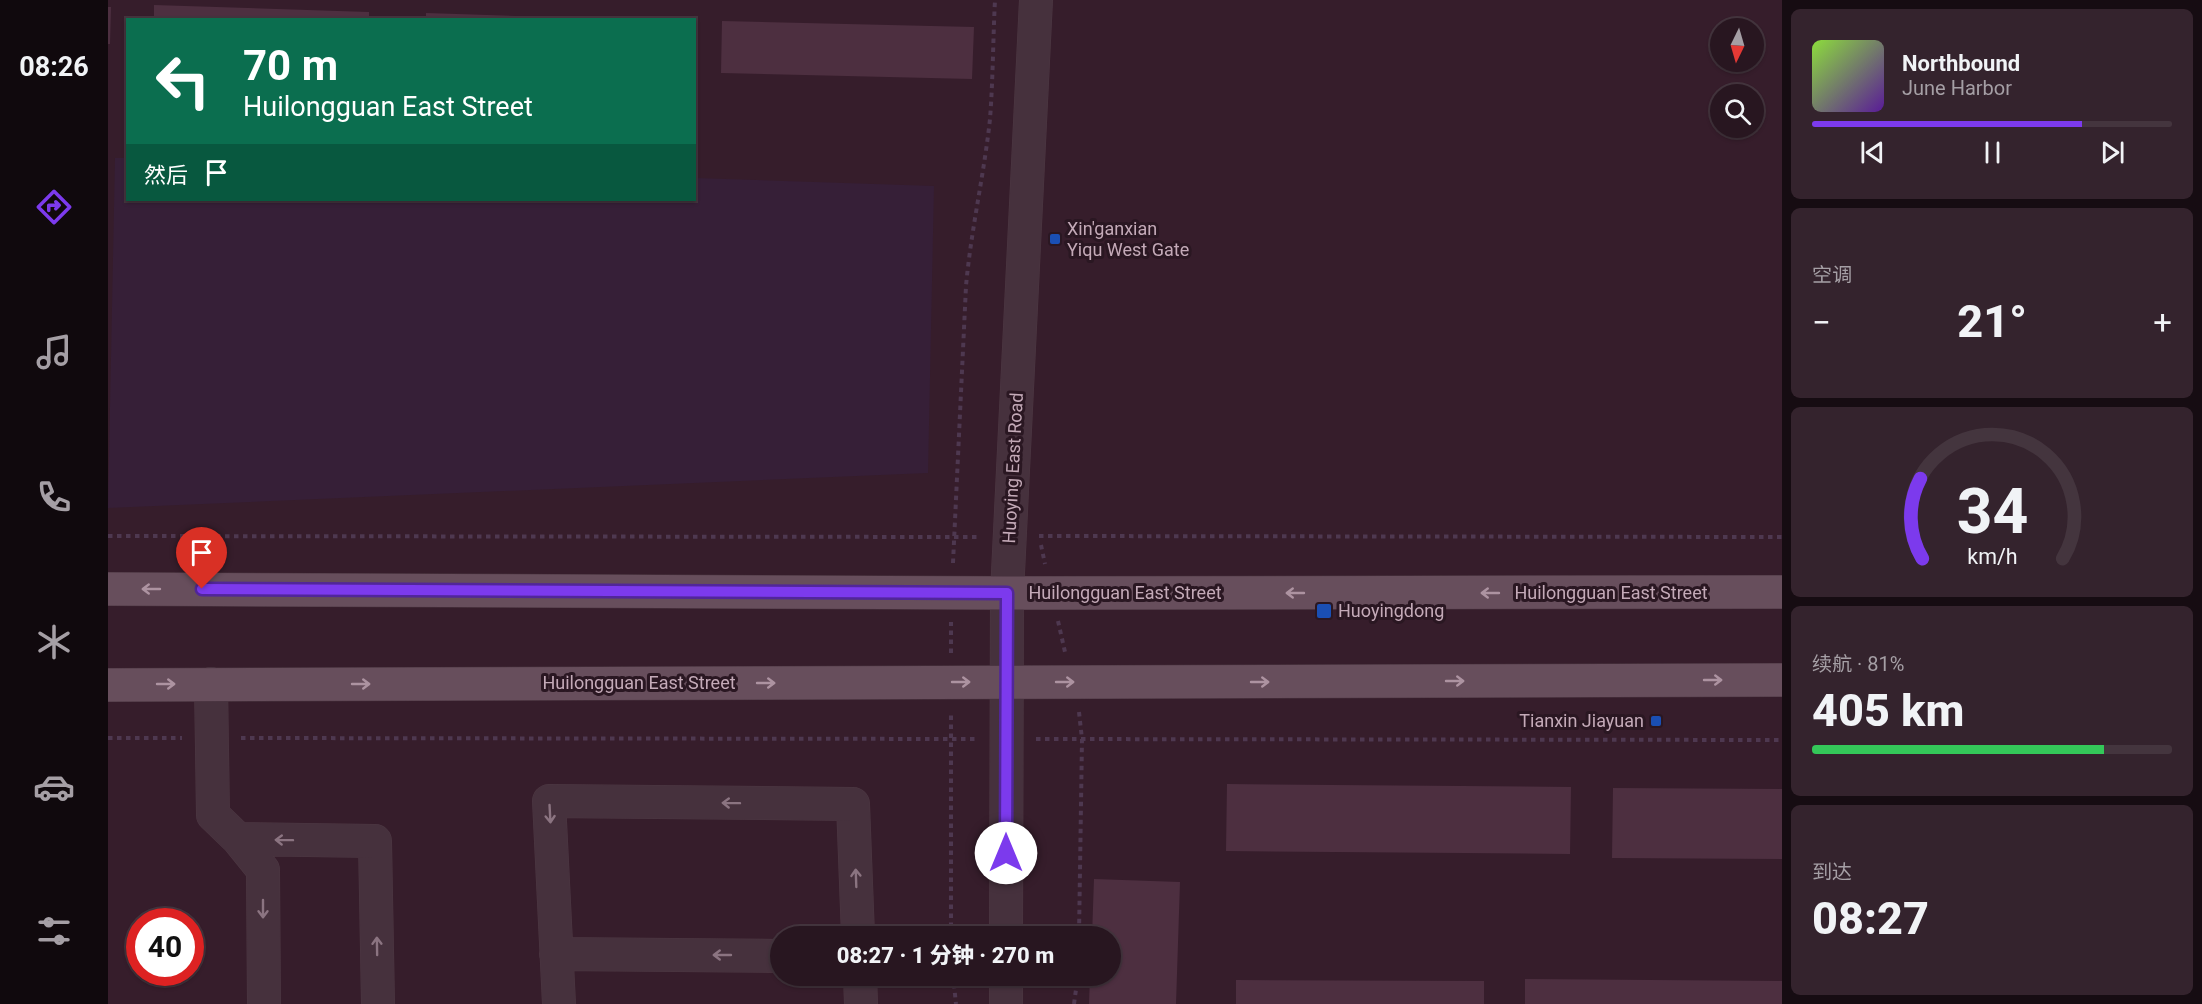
<!DOCTYPE html>
<html lang="zh">
<meta charset="utf-8">
<style>
body{margin:0;font-family:Roboto,"Noto Sans SC",sans-serif;background:#34232d;color:#f1f3f6;height:100vh;display:flex;flex-direction:column;font-size:22px;white-space:nowrap}
*{box-sizing:border-box;margin:0}
p{font-size:20px;color:#a59fa5}
.icon{flex:none;width:33px;height:33px;fill:none;stroke:currentColor;stroke-width:2;stroke-linecap:round;stroke-linejoin:round}
.map{position:relative;flex:1;overflow:hidden}
.panel{display:flex;flex-direction:column;gap:9px;padding:9px;background:#160c12;width:420px}
.panel>*{flex:none}
.guide{position:absolute;left:18px;top:18px;width:570px;height:183px;border-radius:0px;box-shadow:0 2px 4px #0004,0 0 0 2px #44353e;background:#0b6e4f;color:#fff;overflow:hidden}
.needle{width:39px;rotate:185deg}
.buttons{position:absolute;left:1602px;top:18px;display:grid;gap:12px}
.buttons a{display:grid;place-items:center;width:54px;height:54px;border-radius:50%;background:#281620;box-shadow:0 2px 4px #0004,0 0 0 2px #44353e;font-size:30px}
.speed{position:absolute;left:18px;top:908px;display:flex;gap:12px;font-size:30px;font-weight:700;text-align:center}
.speed>*{display:grid;place-content:center;width:78px;height:78px;border-radius:50%;background:#281620;box-shadow:0 2px 4px #0004,0 0 0 2px #44353e;line-height:1}
.speed .limit{border:9px solid #d22;background:#fff;color:#111}
.pin{position:absolute;display:grid;place-items:center;width:51px;height:51px;color:#fff;margin:-62px -26px;border-radius:50% 50% 50% 0;rotate:-45deg;box-shadow:0 0 6px #0007}
.pin .icon{rotate:45deg}
.me{position:absolute;width:66px;margin:-33px;rotate:0deg;stroke-linejoin:round;filter:drop-shadow(0 0 4px #0008)}
.turn{display:flex;align-items:center;gap:21px;height:126px;padding:0 18px;font-size:27px}
.turn .icon{width:78px;height:78px;stroke-width:2.5}
.turn b{display:block;font-size:42px;line-height:51px}
.then{display:flex;align-items:center;height:57px;padding:0 18px;background:#0003;gap:12px;font-size:22px}
.big{font-size:45px;font-weight:800;line-height:1.1}
.panel .widget{flex:1;display:flex;flex-direction:column;justify-content:center;gap:9px;min-width:0;padding:0 21px;border-radius:9px;background:#34232d}
.panel .dial{align-items:center;gap:0}
.dial svg{height:156px;overflow:visible;fill:none;stroke:#44353e;stroke-width:7;stroke-linecap:round;text-anchor:middle}
.dial text{fill:#f1f3f6;stroke:none}
.song{display:flex;align-items:center;gap:18px}
.cover{width:72px;height:72px;border-radius:9px;background:linear-gradient(135deg,hsl(90 70% 55%),hsl(270 70% 35%))}
.played{height:6px;border-radius:3px;background:linear-gradient(90deg,#7c3aed 75%,#44353e 75%)}
.keys{display:flex;justify-content:space-around;direction:ltr}
.heat{display:flex;justify-content:space-between;align-items:center;font-size:33px;direction:ltr}
.charge{height:9px;border-radius:4px;background:linear-gradient(90deg,#34c759 81%,#44353e 0)}
.trip{position:absolute;left:662px;top:926px;width:351px;height:60px;border-radius:30px;background:#281620;box-shadow:0 2px 4px #0004,0 0 0 2px #44353e;font-weight:800;line-height:60px;text-align:center}
main{display:flex;flex:1;min-height:0}
.menu{display:flex;flex-direction:column;width:108px;justify-content:space-around;align-items:center;background:#10090d;color:#a59fa5}
.menu .icon{width:42px;height:42px}
.menu .active{color:#7c3aed}
.menu b{font-size:27px;color:#f1f3f6}
.map>svg:first-child{display:block}
.green{fill:#361f37}
.building{fill:#4d2f40}
.lines{fill:none;stroke-linecap:round;stroke-linejoin:round}
.minor-casing{stroke:#4d3843;stroke-width:34}
.major-casing{stroke:#4d3843;stroke-width:34}
.path{stroke:#4e3850;stroke-width:4;stroke-dasharray:4.5 4.5;stroke-linecap:butt}
.minor{stroke:#46313d;stroke-width:33}
.major{stroke:#674e5c;stroke-width:33}
.oneway{stroke:#ad93a1}
.oneway2{stroke:#8b7481}
.route-casing{stroke:#51269a;stroke-width:15}
.route{stroke:#7c3aed;stroke-width:10}
.transit-dot{fill:#1a4fb4;stroke:#2a1722;stroke-width:2}
.labels{text-anchor:middle;stroke-width:6;stroke-linejoin:round;paint-order:stroke}
.poi-label{font-size:18px;fill:#c4aab8;stroke:#2a1722;text-anchor:start}
.street-label{font-size:18px;fill:#c4aab8;stroke:#2a1722}
</style>
<main>
<nav class="menu">
<b>08:26</b>
<svg class="icon active" aria-label="directions" viewBox="0 0 24 24"><path d="M12 3l9 9-9 9-9-9zM9 14v-3h6M13 9l2 2-2 2"/></svg>
<svg class="icon" aria-label="music" viewBox="0 0 24 24"><path d="M9 18V5l10-2v13"/><circle cx="6" cy="18" r="3"/><circle cx="16" cy="16" r="3"/></svg>
<svg class="icon" aria-label="phone" viewBox="0 0 24 24"><path d="M5 4h4l2 5-3 2q2 4 5 5l2-3 5 2v4C11 20 4 13 5 4z"/></svg>
<svg class="icon" aria-label="climate" viewBox="0 0 24 24"><path d="M12 3v18M4 7l16 10M4 17L20 7"/></svg>
<svg class="icon" aria-label="car" viewBox="0 0 24 24"><path d="M5 17H2v-5l4-1 3-4h7l3 4 3 1v5h-3M9 17h6M6 11h13"/><circle cx="7" cy="17" r="2"/><circle cx="17" cy="17" r="2"/></svg>
<svg class="icon" aria-label="filters" viewBox="0 0 24 24"><path d="M4 7h16M4 17h16"/><circle cx="9" cy="7" r="2"/><circle cx="15" cy="17" r="2"/></svg>
</nav>
<div class="map">
<svg width="1674" height="1004" viewBox="0 0 1674 1004">
<rect width="100%" height="100%" fill="#361d2b"/>
<path class="green" d="M7 158H19L20 200H586L587 178 826 186 820 473 0 508Z"/>
<path class="building" d="M46 5 261 12V20H46Z
M0 7H3L2 44H0Z
M318 13 473 18V20H318Z
M614 21 866 27 864 79 613 73Z
M1119 784 1463 787 1462 854 1118 851Z
M1505 788 1674 789V859L1504 858Z
M986 879 1072 882 1068 1004H981L982 975H1002V936H984Z
M1417 979 1674 981V1004H1417Z
M1128 980 1376 981V1004H1128Z"/>
<g class="lines">
<defs>
<path id="minor" d="M103 684 105 815 130 839 155 870 156 1004
M130 839 267 841 270 1004
M898 936 899 593 928 0
M448 954 672 956
M752 975 753 1004
M451 1004 441 801 745 804 750 936
M898 1004V975"/>
<path id="major" d="M0 589 899 593 1674 592
M0 685 1674 680"/>
</defs>
<use href="#minor" class="minor-casing"/>
<use href="#major" class="major-casing"/>
<path class="path" d="M0 536 872 537
M931 536 1674 537
M933 545 937 564
M845 563 858 286C863 230 876 175 882 119 885 80 885 39 887 0
M950 621 957 652
M843 653V622
M971 712 974 739 971 936
M0 738H74
M133 738 869 739
M928 739 1674 740
M843 936V712
M845 975 848 1004
M966 1004 970 975"/>
<use href="#minor" class="minor"/>
<use href="#major" class="major"/>
</g>
<defs><path id="oneway-shaft" d="M-6 0H5M1.5-3L5.5 0L1.5 3" fill="none" stroke-width="1.6" stroke-linecap="round" stroke-linejoin="round" transform="scale(1.5)"/></defs>
<g class="oneway">
<use href="#oneway-shaft" transform="translate(43 589) rotate(-180)"/>
<use href="#oneway-shaft" transform="translate(1187 593) rotate(180)"/>
<use href="#oneway-shaft" transform="translate(1382 593) rotate(180)"/>
<use href="#oneway-shaft" transform="translate(1605 680)"/>
<use href="#oneway-shaft" transform="translate(1347 681)"/>
<use href="#oneway-shaft" transform="translate(853 682)"/>
<use href="#oneway-shaft" transform="translate(957 682)"/>
<use href="#oneway-shaft" transform="translate(1152 682)"/>
<use href="#oneway-shaft" transform="translate(658 683)"/>
<use href="#oneway-shaft" transform="translate(58 684)"/>
<use href="#oneway-shaft" transform="translate(253 684)"/>
</g>
<g class="oneway2">
<use href="#oneway-shaft" transform="translate(623 803) rotate(-179)"/>
<use href="#oneway-shaft" transform="translate(442 814) rotate(87)"/>
<use href="#oneway-shaft" transform="translate(176 840) rotate(-179)"/>
<use href="#oneway-shaft" transform="translate(748 878) rotate(-92)"/>
<use href="#oneway-shaft" transform="translate(155 909) rotate(90)"/>
<use href="#oneway-shaft" transform="translate(269 946) rotate(-91)"/>
<use href="#oneway-shaft" transform="translate(614 955) rotate(-180)"/>
</g>
<g class="lines">
<defs>
<path id="route" d="M94 589 899 593 898 853"/>
</defs>
<use href="#route" class="route-casing"/>
<use href="#route" class="route"/>
</g>
<g class="transit-dot">
<rect x="941" y="233" width="12" height="12" rx="3"/>
<rect x="1208" y="603" width="16" height="16" rx="3"/>
<rect x="1542" y="715" width="12" height="12" rx="3"/>
</g>
<g class="labels">
<g class="poi-label">
<text x="959" y="235">Xin'ganxian<tspan x="959" dy="21">Yiqu West Gate</tspan></text>
<text x="1230" y="617">Huoyingdong</text>
<text x="1536" y="727" text-anchor="end">Tianxin Jiayuan</text>
</g>
<g class="street-label">
<text transform="translate(905 468) rotate(-87)" y="6">Huoying East Road</text>
<text x="1017" y="599">Huilongguan East Street</text>
<text x="1503" y="599">Huilongguan East Street</text>
<text x="531" y="689">Huilongguan East Street</text>
</g>
</g>
</svg>
<div class="buttons">
<a><svg class="needle" viewBox="-14 -14 28 28"><path d="M0-13l5 13h-10z" fill="#e53935"/><path d="M0 13l5-13h-10z" fill="#a59fa5"/></svg></a>
<a><svg class="icon" aria-label="search" viewBox="0 0 24 24"><circle cx="10" cy="10" r="6"/><path d="M15 15l6 6"/></svg></a>
</div>
<div class="speed"><div class="limit">40</div></div>
<div class="pin" style="left:94px;top:589px;background:#d93025"><svg class="icon" aria-label="arrive" viewBox="0 0 24 24"><path d="M6 21V4h12l-3 4 3 4H6"/></svg></div>
<svg class="me" style="left:898px;top:853px" viewBox="-20 -20 40 40"><circle r="19" fill="#fff"/><path d="M0-13L10 11 0 6-10 11z" fill="#7c3aed"/></svg>
<div class="trip">08:27 · 1 分钟 · 270 m</div>
<div class="guide">
<div class="turn"><svg class="icon" aria-label="left" viewBox="0 0 24 24"><path d="M17 20v-9H6M10 6l-5 5 5 5"/></svg><div><b>70 m</b>Huilongguan East Street</div></div>
<div class="then">然后<svg class="icon" aria-label="arrive" viewBox="0 0 24 24"><path d="M6 21V4h12l-3 4 3 4H6"/></svg></div>
</div>
</div>
<section class="panel">
<div class="widget">
<div class="song"><i class="cover"></i><div><b>Northbound</b><p>June Harbor</p></div></div>
<div class="played"></div>
<div class="keys"><svg class="icon" aria-label="previous" viewBox="0 0 24 24"><path d="M18 5L8 12l10 7zM5 5v14"/></svg><svg class="icon" aria-label="pause" viewBox="0 0 24 24"><path d="M8 5v14M16 5v14"/></svg><svg class="icon" aria-label="next" viewBox="0 0 24 24"><path d="M6 5l10 7-10 7zM19 5v14"/></svg></div>
</div>
<div class="widget"><p>空调</p>
<div class="heat"><a>−</a><b class="big">21°</b><a>+</a></div>
</div>
<div class="widget dial"><svg viewBox="0 0 100 80">
<path d="M14 69A42 42 0 1 1 86 69"/>
<path d="M14 69A42 42 0 0 1 13 28" stroke="#7c3aed"/>
<text x="50" y="56" font-size="32" font-weight="700">34</text>
<text x="50" y="72" font-size="11">km/h</text>
</svg></div>
<div class="widget"><p>续航 · 81%</p><b class="big">405 km</b><div class="charge"></div></div>
<div class="widget"><p>到达</p><b class="big">08:27</b></div>
</section>
</main>
